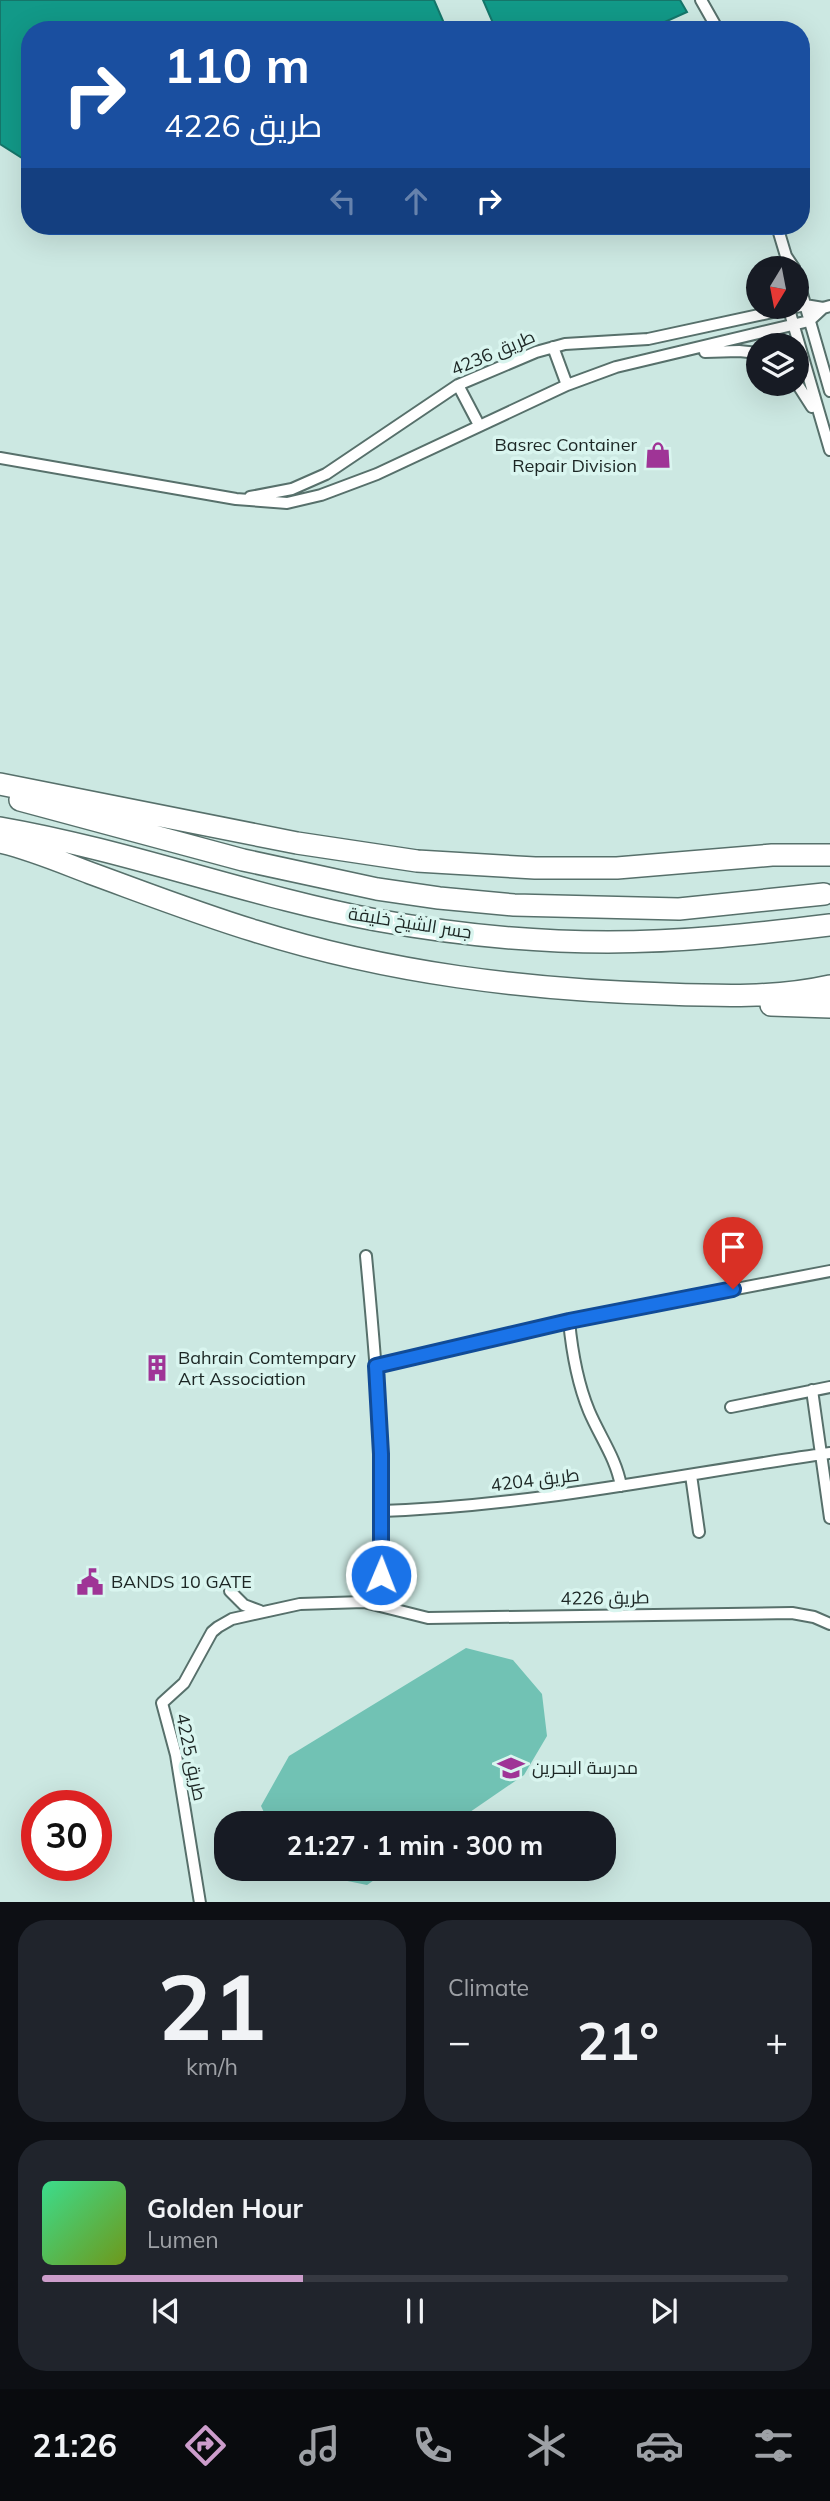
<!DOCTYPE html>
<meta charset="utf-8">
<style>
body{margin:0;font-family:Mulish,Cairo,sans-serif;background:#20242c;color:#f1f3f6;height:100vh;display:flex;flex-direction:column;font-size:26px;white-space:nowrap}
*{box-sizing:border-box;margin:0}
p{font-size:23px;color:#9ea1a6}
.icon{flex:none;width:38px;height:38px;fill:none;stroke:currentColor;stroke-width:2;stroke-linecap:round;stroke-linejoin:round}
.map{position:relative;height:1902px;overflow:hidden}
.sheet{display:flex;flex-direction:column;gap:18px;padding:18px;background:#0d0f14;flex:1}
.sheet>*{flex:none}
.banner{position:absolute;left:21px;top:21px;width:789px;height:214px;border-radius:28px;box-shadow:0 7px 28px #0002;background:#1a4fa0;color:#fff;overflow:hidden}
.needle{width:46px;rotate:190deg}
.controls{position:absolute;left:746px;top:256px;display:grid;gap:14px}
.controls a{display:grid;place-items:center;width:63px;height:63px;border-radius:50%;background:#171b24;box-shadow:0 7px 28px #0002;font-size:35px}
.speed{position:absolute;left:21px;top:1790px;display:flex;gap:14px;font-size:35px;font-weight:700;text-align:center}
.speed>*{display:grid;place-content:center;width:91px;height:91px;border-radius:50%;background:#171b24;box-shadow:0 7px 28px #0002;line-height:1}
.speed .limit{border:10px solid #d22;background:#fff;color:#111}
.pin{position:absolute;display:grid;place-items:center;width:60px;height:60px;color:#fff;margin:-72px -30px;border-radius:50% 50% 50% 0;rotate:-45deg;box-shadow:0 0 7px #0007}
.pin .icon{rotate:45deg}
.me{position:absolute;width:77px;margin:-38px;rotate:1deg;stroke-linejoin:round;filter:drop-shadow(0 0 5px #0008)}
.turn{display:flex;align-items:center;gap:24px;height:147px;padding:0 28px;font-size:32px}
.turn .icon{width:91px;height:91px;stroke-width:2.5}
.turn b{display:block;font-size:49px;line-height:60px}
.lanes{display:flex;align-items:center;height:66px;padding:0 28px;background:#0003;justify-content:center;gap:35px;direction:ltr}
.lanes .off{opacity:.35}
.big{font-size:52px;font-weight:700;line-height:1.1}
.sheet .tile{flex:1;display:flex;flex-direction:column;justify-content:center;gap:10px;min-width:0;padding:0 24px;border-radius:28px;background:#20242c}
.sheet .dial{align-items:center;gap:0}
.dial b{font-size:91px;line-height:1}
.song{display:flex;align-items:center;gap:21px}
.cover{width:84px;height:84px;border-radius:10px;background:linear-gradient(135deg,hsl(150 70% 55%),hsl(80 70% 35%))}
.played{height:7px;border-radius:4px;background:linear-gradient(90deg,#cc9dcb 35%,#363941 35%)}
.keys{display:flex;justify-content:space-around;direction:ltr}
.heat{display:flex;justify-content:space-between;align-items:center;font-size:38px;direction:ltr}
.sheet .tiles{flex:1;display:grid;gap:18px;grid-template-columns:1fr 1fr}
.tile:last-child{grid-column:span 2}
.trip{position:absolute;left:214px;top:1811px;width:402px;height:70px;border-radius:28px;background:#171b24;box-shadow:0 7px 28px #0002;font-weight:700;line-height:70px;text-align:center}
.dock{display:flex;height:112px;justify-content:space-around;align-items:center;background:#090b0e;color:#9ea1a6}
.dock .icon{width:49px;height:49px}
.dock .current{color:#cc9dcb}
.dock b{font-size:32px;color:#f1f3f6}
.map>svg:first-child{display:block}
.green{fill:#71c2b4}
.water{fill:#129988;stroke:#15766a;stroke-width:2}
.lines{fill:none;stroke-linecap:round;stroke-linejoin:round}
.minor-casing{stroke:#57706b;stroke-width:14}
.motorway-casing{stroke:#57706b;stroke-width:24}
.minor{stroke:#fff;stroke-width:10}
.motorway{stroke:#fff;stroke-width:21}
.route-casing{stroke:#114b97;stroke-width:18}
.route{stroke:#1a73e8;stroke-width:12}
.labels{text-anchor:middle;stroke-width:7;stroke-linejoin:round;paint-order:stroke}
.street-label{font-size:18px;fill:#1c2624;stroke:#d9f5ef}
.poi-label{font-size:18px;fill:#1c2624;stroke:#d9f5ef;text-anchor:start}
</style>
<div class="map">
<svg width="830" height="1903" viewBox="0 0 830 1903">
<rect width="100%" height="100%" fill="#cce8e2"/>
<path class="green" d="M466 1648 513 1660 542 1694 547 1736 524 1775 454 1823H269L261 1806 289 1756Z
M304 1869H390L367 1885 313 1874Z"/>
<path class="water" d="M0 0H434L447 30H30V168L25 160 0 144Z
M483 0H680L687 12 647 30H496Z"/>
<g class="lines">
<defs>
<path id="minor" d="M701 0 718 30
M777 226 786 256 794 268
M796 273 830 391
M788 306 830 450
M553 347 567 385
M705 352 739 351 758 353
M796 382 812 407
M458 385 479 425
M0 458 236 499 287 503 321 495 377 474 567 385 616 367 809 321 823 308 830 306
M250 497 292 489 326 474 458 385 536 352 565 344 648 339 805 305 823 308
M366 1256C377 1372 387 1489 380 1606
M569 1321C572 1352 577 1382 589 1411 600 1437 616 1458 621 1486
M376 1366 569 1321 830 1271
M812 1390 830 1518
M731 1407 830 1387
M691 1475 699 1532
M382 1511C533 1506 681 1474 830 1453
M230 1591 244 1605 260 1611
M200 1903 176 1755 162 1703 184 1683 212 1632 218 1627 232 1619 300 1604 364 1602 428 1618 792 1613 814 1617 830 1624"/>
<path id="motorway" d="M0 784 297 843 417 861 535 868H617L772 855H830
M20 800 243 860 377 889 439 898 514 905 679 909 824 894
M0 828C127 850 249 896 376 920 452 934 531 942 608 942 682 942 756 934 830 925
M0 842C31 849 61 862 90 873 145 893 199 914 255 931 389 973 526 990 667 994 720 996 777 998 830 986
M771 1005 830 1007"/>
</defs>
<use href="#minor" class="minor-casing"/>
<use href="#motorway" class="motorway-casing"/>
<use href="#minor" class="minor"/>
<use href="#motorway" class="motorway"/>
</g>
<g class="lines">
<defs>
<path id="route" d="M381 1575V1454L376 1366 569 1321 733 1289"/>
</defs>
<use href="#route" class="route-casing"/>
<use href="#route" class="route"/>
</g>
<defs>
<symbol id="shop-bare" viewBox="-9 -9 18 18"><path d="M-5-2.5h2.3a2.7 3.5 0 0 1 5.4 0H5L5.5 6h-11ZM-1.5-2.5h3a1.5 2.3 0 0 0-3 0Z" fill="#9f3496" stroke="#d9f5ef" stroke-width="2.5" paint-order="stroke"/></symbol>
<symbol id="building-bare" viewBox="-9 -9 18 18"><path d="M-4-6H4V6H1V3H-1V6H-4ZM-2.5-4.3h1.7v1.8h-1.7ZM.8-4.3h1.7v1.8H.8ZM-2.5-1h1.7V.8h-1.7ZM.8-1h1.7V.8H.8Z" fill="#9f3496" stroke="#d9f5ef" stroke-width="2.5" paint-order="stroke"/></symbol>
<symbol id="civic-bare" viewBox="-9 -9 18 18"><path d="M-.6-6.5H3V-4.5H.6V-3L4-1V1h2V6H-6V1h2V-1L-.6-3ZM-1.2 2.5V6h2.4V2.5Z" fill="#9f3496" stroke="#d9f5ef" stroke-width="2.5" paint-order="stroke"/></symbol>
<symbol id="school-bare" viewBox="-9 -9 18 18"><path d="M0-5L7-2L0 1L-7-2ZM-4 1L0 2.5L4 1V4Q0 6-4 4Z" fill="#9f3496" stroke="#d9f5ef" stroke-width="2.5" paint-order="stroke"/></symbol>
</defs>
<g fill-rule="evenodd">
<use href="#shop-bare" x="639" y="436" width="38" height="38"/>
<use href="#building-bare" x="138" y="1349" width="38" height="38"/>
<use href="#civic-bare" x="71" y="1563" width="38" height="38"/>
<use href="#school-bare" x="492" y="1749" width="38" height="38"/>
</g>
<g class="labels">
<g class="street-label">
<text transform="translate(493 353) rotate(-23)" y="6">طريق 4236</text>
<text transform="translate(410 923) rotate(9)" y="6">جسر الشيخ خليفة</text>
<text transform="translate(535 1480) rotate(-7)" y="6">طريق 4204</text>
<text transform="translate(605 1598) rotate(-1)" y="6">طريق 4226</text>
<text transform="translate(191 1757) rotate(78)" y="6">طريق 4225</text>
</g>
<g class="poi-label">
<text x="637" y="451" text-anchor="end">Basrec Container<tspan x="637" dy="21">Repair Division</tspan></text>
<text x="178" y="1364">Bahrain Comtempary<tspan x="178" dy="21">Art Association</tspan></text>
<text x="111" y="1588">BANDS 10 GATE</text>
<text x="532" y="1774">مدرسة البحرين</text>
</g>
</g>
</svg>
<div class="controls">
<a><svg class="needle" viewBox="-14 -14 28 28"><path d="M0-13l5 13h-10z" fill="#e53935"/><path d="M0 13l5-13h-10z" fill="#9ea1a6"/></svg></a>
<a><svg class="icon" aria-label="layers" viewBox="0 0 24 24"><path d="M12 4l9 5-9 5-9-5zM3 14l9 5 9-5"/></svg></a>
</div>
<div class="speed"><div class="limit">30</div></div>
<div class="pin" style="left:733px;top:1289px;background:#d93025"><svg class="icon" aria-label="arrive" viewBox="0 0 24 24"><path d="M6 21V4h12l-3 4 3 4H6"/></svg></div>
<svg class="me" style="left:381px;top:1575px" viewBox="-20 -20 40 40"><circle r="17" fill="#1a73e8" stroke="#fff" stroke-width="3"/><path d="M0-11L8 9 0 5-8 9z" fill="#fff"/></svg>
<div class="trip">21:27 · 1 min · 300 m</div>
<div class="banner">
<div class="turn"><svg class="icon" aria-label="right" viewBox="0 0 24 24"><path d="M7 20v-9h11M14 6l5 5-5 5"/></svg><div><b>110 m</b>طريق 4226</div></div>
<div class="lanes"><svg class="icon off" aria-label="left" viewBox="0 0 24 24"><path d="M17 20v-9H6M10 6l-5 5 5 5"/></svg><svg class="icon off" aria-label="ahead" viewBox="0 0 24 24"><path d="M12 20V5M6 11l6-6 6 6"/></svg><svg class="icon" aria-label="right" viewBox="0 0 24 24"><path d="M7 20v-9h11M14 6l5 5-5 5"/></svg></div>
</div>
</div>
<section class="sheet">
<div class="tiles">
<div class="tile dial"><b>21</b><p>km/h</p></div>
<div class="tile"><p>Climate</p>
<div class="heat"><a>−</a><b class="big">21°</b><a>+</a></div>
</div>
<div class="tile">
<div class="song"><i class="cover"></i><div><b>Golden Hour</b><p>Lumen</p></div></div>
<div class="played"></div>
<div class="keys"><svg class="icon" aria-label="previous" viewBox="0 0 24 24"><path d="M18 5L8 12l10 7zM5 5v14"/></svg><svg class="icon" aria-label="pause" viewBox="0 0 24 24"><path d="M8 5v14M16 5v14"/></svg><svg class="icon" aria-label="next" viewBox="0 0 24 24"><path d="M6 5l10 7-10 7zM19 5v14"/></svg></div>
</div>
</div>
</section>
<nav class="dock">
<b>21:26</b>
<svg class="icon current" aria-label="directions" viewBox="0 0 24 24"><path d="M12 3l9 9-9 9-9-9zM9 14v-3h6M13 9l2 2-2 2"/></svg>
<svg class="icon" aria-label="music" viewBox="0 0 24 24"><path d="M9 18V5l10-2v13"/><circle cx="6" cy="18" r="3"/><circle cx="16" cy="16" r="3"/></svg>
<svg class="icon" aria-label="phone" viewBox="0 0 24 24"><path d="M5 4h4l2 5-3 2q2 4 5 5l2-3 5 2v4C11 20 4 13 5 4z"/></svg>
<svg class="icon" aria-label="climate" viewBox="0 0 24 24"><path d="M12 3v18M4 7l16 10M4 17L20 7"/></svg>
<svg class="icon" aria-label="car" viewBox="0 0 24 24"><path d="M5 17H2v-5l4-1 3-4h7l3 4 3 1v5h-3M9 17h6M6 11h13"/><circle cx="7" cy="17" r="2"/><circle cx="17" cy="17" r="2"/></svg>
<svg class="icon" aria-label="filters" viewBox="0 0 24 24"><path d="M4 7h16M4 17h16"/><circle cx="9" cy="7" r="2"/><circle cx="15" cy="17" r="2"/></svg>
</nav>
